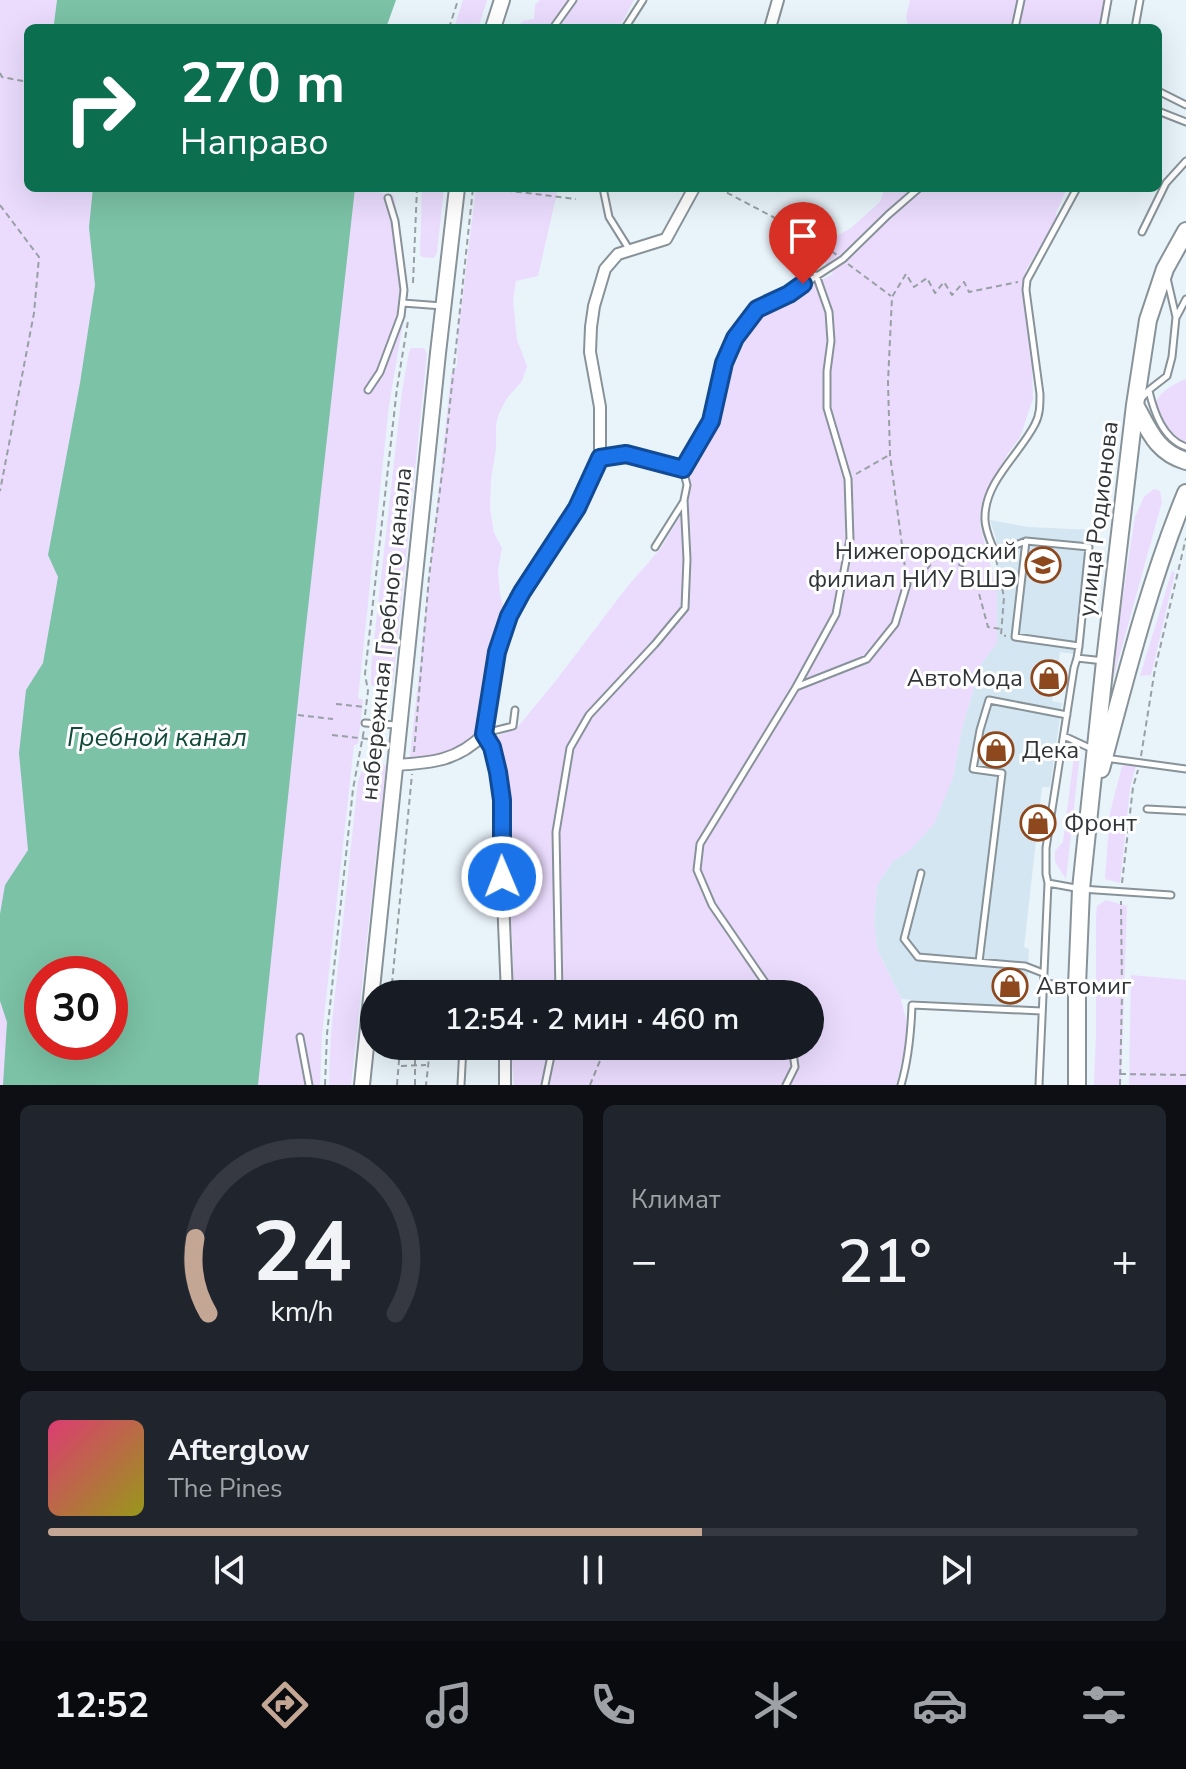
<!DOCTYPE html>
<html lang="ru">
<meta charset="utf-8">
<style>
body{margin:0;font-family:"Nunito Sans",sans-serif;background:#20242c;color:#f1f3f6;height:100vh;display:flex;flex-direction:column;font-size:30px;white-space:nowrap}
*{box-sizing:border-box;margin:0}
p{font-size:26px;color:#9ea1a6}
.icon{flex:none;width:44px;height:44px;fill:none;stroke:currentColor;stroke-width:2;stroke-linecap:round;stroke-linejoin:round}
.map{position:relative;height:1085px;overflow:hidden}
.details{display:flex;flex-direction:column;gap:20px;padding:20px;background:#0d0f14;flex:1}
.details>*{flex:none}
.hud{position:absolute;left:24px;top:24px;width:1138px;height:168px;border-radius:12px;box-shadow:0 8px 32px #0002;background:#0b6e4f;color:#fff;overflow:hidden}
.speed{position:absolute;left:24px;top:956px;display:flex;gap:16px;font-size:40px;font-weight:700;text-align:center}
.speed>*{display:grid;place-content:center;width:104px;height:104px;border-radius:50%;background:#171b24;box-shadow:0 8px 32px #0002;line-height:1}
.speed .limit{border:12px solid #d22;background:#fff;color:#111}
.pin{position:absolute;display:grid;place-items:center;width:68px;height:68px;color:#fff;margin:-82px -34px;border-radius:50% 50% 50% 0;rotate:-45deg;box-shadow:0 0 8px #0007}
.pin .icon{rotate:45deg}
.me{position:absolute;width:88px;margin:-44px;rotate:359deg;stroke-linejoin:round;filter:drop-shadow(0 0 6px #0008)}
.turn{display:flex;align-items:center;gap:28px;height:168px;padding:0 24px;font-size:36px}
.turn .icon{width:104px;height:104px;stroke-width:2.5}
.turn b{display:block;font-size:56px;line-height:68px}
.big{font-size:60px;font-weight:600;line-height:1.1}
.details .widget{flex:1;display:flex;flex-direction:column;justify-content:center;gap:12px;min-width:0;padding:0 28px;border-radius:12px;background:#20242c}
.details .dial{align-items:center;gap:0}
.dial svg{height:208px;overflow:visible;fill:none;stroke:#363941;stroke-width:7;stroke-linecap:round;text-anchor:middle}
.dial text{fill:#f1f3f6;stroke:none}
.song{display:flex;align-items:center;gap:24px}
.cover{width:96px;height:96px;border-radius:12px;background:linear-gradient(135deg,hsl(340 70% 55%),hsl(60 70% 35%))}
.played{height:8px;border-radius:4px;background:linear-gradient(90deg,#c4a694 60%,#363941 60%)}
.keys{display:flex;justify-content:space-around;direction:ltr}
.heat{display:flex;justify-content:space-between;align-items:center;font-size:44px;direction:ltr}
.details .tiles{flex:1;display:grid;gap:20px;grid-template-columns:1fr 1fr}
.widget:last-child{grid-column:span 2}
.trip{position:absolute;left:360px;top:980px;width:464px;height:80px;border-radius:40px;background:#171b24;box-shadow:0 8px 32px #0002;font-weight:600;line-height:80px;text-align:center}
.dock{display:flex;height:128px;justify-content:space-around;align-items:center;background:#090b0e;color:#9ea1a6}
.dock .icon{width:56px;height:56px}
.dock .current{color:#c4a694}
.dock b{font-size:36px;color:#f1f3f6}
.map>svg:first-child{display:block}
.built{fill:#d4e6f1}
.green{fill:#ebdcfe;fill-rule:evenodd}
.water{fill:#7bc2a6;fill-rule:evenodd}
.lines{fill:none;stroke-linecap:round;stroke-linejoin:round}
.lane-casing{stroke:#889299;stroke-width:9}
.street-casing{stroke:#889299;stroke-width:14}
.secondary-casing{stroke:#889299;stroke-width:18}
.primary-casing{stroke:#889299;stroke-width:20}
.path{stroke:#98a0a5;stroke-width:2;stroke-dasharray:6 4;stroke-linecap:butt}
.lane{stroke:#fff;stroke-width:5}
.street{stroke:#fff;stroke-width:10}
.secondary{stroke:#fff;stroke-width:14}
.primary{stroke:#fff;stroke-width:16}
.route-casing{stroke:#114b97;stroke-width:20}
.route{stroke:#1a73e8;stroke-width:14}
.labels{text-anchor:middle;stroke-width:6;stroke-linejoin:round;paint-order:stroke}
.street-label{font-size:24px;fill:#313538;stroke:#fff}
.poi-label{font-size:24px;fill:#313538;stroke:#fff;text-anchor:start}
.water-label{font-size:26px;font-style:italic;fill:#104c39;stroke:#fff}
</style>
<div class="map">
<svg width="1186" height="1085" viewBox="0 0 1186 1085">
<rect width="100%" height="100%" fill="#e8f3fa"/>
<path class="built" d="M990 520 1028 527 1092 530 1083 655 1060 652 1052 701 1062 703 1050 787H1042L1024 947 1029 949 1027 984H1023L1022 993H1018V1007L901 999 877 949 874 921 877 885 893 861 910 850 953 778 962 728 981 664 997 642 996 538Z"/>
<path class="green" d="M0 0H57L54 23 55 28H28V188H353L394 195 407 281 404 317 389 405 358 698 363 700 358 744 354 745 322 1035 320 1085H0ZM42 974H110V1042H42Z
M463 0H487L478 28H454Z
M540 0H634L619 28H516L523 21 534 19 535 5Z
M910 0H1106L1101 28H909L906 18Z
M422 188H444L437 252 434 258 422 257 420 254Z
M476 188H558L538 276 516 281 513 301 517 340 527 366 522 381 507 398 499 413 496 424V448L491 480 490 508 494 533 502 548 498 570 500 594 505 613 483 725C466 746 437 761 410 757L451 375 457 365 458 334Z
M885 188H1067L1056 213 1057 218 1026 270 1022 291 1032 368 1033 399 1020 437 1007 455 983 500 981 511 980 525 997 591V643L981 664 962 728 953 778 934 824 910 850 893 861 877 885 874 921 877 949 901 999 906 1020 907 1039 896 1085H514L511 1046H810V994H513C512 967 515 937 508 911 507 854 513 792 494 737L516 729 554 683 627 587 661 548 679 518 690 488V471L694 470C703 447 721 421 721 395L754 321 765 312 802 295 811 285 833 274 820 255 837 236 851 228 880 202Z
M411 348H424L427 354 393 682 389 687 373 686 371 684V667L402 391 409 352Z
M1186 379V442C1172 437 1148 413 1159 397 1164 389 1178 382 1186 379Z
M1154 489 1160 491 1162 502 1113 679 1120 615 1135 517 1144 497Z
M1172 571 1175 573 1151 675 1140 676Z
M1075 749 1080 754 1066 879 1055 862V851L1063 842Z
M367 762H381L386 766 351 1085H329L331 1032 358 781 364 764Z
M1122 766H1136L1130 788 1120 883 1105 879 1110 813Z
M1106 900 1127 906 1121 1085H1094L1096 1035V917L1097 906Z
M1131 975 1186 980V1085H1129Z"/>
<path class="water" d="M57 0H396L386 28H55L54 23Z
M93 188H355L303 653 258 1085H3L7 1022 0 1001V914L5 885 28 850 19 753 26 690 43 663 58 577 48 555 80 383 95 285 89 227ZM42 974H110V1042H42Z"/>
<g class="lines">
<defs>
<path id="lane" d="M553 28 573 0
M625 28 643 0
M1015 28 1021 0
M1103 28 1108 0
M1135 28 1140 0
M1158 91 1186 105
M1158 111 1186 122
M603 188 609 217 629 249
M1142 232 1166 183 1186 161
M403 303 442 306
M1177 316 1186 299
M368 390 380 372 401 316 404 290 395 221 388 198
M1149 391C1154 412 1163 439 1186 447
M1141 399 1149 390 1167 376 1172 357 1176 317 1167 278
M602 457 626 454 683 469
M1026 541 995 553C991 542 984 528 985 517 985 481 1020 454 1035 424 1040 415 1040 405 1040 394L1026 290 1027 280 1077 188
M655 547 684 501
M1077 658 1079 646 1089 547 1026 541 1015 637 1079 646
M1104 661 1077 658 1074 668 1046 848V874L1048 883 1081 889 1171 895
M796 687 867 659 895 624 907 584
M365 723 396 725
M485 733 513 726 515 710
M1064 736 1092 749
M1105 758 1186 769
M1147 809 1186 811
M921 873 904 939 918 957 1025 966 1043 973
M979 962 1002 773 973 769 980 730 989 700 1067 715
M1043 983 1074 986
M559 994 556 832 570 748 589 715 655 644 685 608 687 559 684 500 687 485 683 469 711 421 724 363 735 338 757 309 789 294 843 259 888 215 919 188
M773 994 712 905 697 870 700 844 796 687 836 614 850 539 848 479 827 408V371L831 341 829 312 816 275
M300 1037 309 1085
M461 1085 463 1046
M545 1085 553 1046
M786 1085 795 1067 792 1046
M901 1085C909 1058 911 1033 912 1005L1041 1011
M1039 1085 1048 883"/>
<path id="street" d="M770 28 778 0
M395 765C431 763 458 761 484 734
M507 994 503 899 502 800 492 747 484 734 497 652 509 616 522 592 577 508 600 458V407L590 352 591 327 594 306 605 269 618 254 666 239 694 188
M505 1046V1085"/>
<path id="secondary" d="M493 28 502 0
M362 1085 438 353 457 188"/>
<path id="primary" d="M1135 405C1149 430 1156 452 1186 461
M1101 769C1126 676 1149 583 1186 493
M1077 1085V986L1081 889 1105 661 1135 405 1148 320 1165 269 1186 231"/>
</defs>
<use href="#lane" class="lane-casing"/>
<use href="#street" class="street-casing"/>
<use href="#secondary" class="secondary-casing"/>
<use href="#primary" class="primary-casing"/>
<path class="path" d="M449 28 458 0
M0 73 2 77 28 82
M486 188 576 199
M718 188 811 237 837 255
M0 205 39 257 34 313 0 491
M848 264 891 296
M413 283 417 188
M856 474 889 455
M996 559 1004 597 1001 635 1006 636
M906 575 890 455 888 382 892 297 906 274 914 287 927 278 935 293 944 282 952 295 964 282 969 292 1018 282
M915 585 938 555 973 571 988 627 1001 629
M336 704 365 707
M298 715 333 719
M365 715 368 691 365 674 397 388 408 321
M332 735 386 741
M414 752 429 577 445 450 473 188
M1141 756 1155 669 1186 538
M1122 883 1133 787 1138 770
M391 994 412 774
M401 1066 426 1065
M1120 1074 1186 1075
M325 1085 327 1034 353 789 364 730
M397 1085 400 1048 423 1047 430 1049 426 1085
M415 1085V1047
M590 1085 606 1046
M1120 1085 1122 994 1121 901"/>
<use href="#lane" class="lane"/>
<use href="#street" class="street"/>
<use href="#secondary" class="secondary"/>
<use href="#primary" class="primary"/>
</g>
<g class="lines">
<defs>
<path id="route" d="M502 877V800L498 772 492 747 484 734 497 652 509 616 522 592 577 508 600 458 626 454 683 469 711 421 724 363 735 338 757 309 789 294 803 284"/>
</defs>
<use href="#route" class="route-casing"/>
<use href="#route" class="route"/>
</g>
<defs>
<symbol id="university-ring" viewBox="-11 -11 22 22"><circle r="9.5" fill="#fff" stroke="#8d481d" stroke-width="1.5"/><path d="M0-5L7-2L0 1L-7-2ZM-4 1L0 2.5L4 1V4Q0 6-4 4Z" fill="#8d481d"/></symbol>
<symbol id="shop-ring" viewBox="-11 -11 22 22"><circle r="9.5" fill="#fff" stroke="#8d481d" stroke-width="1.5"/><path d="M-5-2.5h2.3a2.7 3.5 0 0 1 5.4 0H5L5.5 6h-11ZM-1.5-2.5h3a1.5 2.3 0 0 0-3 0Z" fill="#8d481d"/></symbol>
</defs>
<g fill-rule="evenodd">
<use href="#university-ring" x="1023" y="545" width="40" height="40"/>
<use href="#shop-ring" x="1029" y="658" width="40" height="40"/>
<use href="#shop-ring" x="976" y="730" width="40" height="40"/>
<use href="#shop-ring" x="1018" y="803" width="40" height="40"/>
<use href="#shop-ring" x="990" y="966" width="40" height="40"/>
</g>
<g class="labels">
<g class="street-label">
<text transform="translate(1098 519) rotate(-83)" y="8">улица Родионова</text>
<text transform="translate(386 634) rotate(-84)" y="8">набережная Гребного канала</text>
</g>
<g class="poi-label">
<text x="1017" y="559" text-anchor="end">Нижегородский<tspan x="1017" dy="28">филиал НИУ ВШЭ</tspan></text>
<text x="1023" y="686" text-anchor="end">АвтоМода</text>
<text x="1022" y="758">Дека</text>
<text x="1064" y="831">Фронт</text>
<text x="1036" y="994">Автомиг</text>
</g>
<g class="water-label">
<text x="157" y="746">Гребной канал</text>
</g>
</g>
</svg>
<div class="speed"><div class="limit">30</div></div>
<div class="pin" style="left:803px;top:284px;background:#d93025"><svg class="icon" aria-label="arrive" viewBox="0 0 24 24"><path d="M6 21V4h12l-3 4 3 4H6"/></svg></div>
<svg class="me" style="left:502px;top:877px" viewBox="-20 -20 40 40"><circle r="17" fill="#1a73e8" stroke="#fff" stroke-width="3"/><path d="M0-11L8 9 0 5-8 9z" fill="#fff"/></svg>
<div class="trip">12:54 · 2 мин · 460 m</div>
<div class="hud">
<div class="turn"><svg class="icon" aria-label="right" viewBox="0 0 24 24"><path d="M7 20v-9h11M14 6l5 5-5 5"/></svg><div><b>270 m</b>Направо</div></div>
</div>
</div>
<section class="details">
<div class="tiles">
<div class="widget dial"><svg viewBox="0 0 100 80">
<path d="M14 69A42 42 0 1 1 86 69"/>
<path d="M14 69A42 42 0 0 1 9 40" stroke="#c4a694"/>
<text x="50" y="56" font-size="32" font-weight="700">24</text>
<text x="50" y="72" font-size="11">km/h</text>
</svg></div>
<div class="widget"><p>Климат</p>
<div class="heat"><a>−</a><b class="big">21°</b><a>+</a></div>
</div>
<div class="widget">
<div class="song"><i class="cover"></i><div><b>Afterglow</b><p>The Pines</p></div></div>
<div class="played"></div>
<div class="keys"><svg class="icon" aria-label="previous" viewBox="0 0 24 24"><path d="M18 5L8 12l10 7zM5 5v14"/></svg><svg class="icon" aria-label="pause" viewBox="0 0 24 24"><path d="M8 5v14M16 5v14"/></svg><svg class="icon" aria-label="next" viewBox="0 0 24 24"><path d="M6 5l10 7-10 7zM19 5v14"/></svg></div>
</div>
</div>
</section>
<nav class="dock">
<b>12:52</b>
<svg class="icon current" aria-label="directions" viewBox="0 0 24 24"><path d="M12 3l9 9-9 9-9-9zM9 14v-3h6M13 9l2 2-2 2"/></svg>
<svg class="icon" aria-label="music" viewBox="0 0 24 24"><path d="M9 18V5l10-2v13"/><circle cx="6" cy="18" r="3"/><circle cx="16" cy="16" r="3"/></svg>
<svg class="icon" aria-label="phone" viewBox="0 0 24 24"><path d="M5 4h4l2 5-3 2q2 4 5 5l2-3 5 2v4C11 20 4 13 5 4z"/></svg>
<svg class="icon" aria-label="climate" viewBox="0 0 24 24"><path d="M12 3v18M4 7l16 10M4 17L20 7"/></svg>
<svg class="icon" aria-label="car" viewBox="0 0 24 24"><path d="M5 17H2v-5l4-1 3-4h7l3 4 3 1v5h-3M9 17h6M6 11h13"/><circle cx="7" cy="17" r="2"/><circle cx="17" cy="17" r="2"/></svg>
<svg class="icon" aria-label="filters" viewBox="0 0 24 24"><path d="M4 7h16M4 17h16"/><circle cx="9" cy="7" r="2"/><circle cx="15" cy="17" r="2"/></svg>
</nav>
